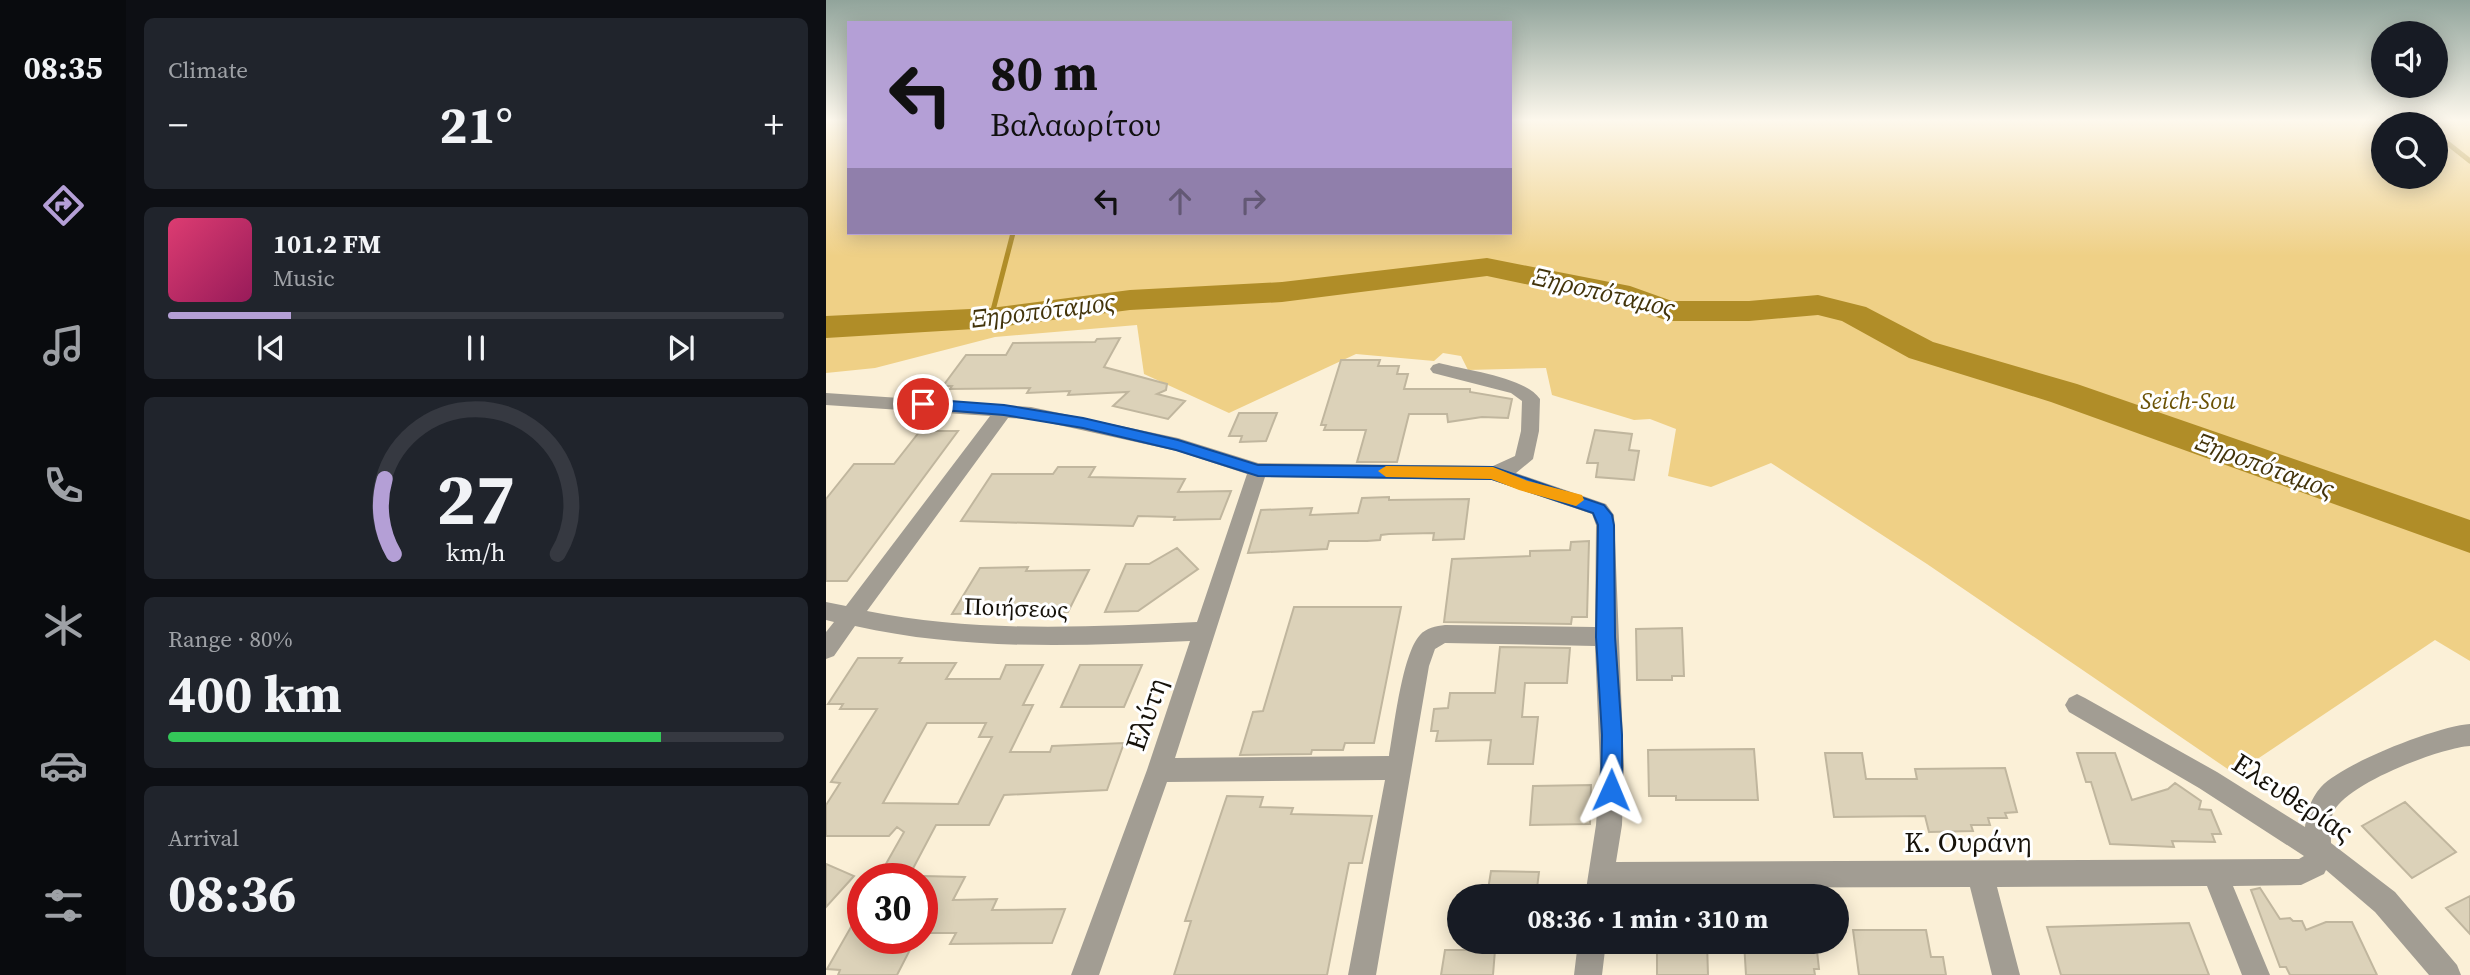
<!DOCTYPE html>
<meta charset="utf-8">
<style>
body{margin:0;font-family:"Source Serif 4",serif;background:#20242c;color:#f1f3f6;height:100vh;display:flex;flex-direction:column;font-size:26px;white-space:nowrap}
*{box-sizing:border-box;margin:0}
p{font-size:23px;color:#9ea1a6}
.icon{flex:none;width:38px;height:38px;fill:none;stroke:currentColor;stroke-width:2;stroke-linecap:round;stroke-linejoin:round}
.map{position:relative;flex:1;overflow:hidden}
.side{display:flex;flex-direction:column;gap:18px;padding:18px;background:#0d0f14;width:700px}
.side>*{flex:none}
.banner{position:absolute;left:21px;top:21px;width:665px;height:214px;border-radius:0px;box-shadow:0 4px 18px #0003;background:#b49fd6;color:#111;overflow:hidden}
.fabs{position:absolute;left:1545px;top:21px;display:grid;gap:14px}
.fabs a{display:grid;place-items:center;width:77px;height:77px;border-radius:50%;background:#171b24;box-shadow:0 4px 18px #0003;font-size:35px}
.speed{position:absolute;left:21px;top:863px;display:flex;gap:14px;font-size:35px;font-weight:700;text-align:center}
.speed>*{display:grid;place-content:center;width:91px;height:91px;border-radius:50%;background:#171b24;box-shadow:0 4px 18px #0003;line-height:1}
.speed .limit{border:10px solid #d22;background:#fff;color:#111}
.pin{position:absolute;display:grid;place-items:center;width:60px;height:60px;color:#fff;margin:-30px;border:4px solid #fff;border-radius:50%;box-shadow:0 2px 7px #0007}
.me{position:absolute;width:77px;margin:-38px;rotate:1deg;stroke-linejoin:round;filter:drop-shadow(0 0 5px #0008)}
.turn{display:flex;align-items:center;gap:24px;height:147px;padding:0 28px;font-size:32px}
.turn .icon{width:91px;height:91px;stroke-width:2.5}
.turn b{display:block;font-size:49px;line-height:60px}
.lanes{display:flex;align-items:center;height:66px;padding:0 28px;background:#0003;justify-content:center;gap:35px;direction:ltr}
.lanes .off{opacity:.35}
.big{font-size:52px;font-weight:700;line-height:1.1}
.side .widget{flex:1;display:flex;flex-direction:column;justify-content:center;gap:10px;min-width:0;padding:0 24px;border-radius:10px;background:#20242c}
.side .dial{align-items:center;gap:0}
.dial svg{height:182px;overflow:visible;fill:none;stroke:#363941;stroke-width:7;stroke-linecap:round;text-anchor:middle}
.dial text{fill:#f1f3f6;stroke:none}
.song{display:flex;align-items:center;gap:21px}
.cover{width:84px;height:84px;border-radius:10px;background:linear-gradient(135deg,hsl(340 70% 55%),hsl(330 70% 35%))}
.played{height:7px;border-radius:4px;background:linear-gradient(90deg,#b49fd6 20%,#363941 20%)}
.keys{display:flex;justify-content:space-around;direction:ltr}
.heat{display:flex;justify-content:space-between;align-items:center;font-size:38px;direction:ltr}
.charge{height:10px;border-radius:5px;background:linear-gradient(90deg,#34c759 80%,#363941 0)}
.trip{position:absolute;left:621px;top:884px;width:402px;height:70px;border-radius:35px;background:#171b24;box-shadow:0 4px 18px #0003;font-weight:700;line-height:70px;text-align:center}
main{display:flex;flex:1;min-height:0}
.dock{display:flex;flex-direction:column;width:126px;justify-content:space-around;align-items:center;background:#090b0e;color:#9ea1a6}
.dock .icon{width:49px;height:49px}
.dock .active{color:#b49fd6}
.dock b{font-size:32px;color:#f1f3f6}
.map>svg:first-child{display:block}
.green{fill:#efd086;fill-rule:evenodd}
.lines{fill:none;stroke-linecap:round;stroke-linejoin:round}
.stream{stroke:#b08d28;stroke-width:5}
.river{fill:#b08d28;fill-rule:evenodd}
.building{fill:#dcd2b9;stroke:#c0b69e;stroke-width:2;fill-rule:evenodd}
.minor{fill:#a29d93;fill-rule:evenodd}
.route{fill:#1a73e8;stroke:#114b97;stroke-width:2}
.slow{fill:#f59e0b}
.labels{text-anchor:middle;stroke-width:6;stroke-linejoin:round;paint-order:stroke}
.park-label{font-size:24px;font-style:italic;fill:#6b5205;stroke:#fff}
.street-label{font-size:24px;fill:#151109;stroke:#fff}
.water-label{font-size:26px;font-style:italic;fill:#43340b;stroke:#fff}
.near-street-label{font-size:28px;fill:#151109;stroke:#fff}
</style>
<main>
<nav class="dock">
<b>08:35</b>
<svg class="icon active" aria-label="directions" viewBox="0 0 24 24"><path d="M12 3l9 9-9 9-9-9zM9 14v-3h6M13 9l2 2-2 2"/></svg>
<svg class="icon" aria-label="music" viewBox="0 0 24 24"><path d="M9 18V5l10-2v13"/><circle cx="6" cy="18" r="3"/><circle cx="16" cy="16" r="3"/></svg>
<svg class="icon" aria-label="phone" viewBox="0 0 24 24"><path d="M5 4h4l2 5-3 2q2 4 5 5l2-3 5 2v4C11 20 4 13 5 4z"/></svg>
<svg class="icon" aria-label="climate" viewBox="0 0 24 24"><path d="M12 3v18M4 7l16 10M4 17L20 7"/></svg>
<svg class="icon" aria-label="car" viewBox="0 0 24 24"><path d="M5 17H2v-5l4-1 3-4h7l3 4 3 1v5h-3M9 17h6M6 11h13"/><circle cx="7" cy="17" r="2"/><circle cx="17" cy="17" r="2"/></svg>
<svg class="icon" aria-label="filters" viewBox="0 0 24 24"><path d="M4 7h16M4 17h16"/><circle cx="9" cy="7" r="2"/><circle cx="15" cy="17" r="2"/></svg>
</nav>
<section class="side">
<div class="widget"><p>Climate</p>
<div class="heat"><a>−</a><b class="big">21°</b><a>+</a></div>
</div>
<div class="widget">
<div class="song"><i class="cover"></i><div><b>101.2 FM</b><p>Music</p></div></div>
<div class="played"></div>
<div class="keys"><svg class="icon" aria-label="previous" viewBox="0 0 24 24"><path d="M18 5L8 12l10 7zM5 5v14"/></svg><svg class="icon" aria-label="pause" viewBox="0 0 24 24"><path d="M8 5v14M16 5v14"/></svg><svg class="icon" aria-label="next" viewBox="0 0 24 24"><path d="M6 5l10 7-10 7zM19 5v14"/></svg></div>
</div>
<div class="widget dial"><svg viewBox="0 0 100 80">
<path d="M14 69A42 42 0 1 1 86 69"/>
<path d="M14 69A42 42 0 0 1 10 36" stroke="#b49fd6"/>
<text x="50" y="56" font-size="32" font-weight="700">27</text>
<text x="50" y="72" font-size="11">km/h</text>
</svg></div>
<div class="widget"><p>Range · 80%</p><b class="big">400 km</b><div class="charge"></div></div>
<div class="widget"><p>Arrival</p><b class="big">08:36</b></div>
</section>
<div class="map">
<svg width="1644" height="975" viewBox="0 0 1644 975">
<rect width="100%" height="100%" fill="#fbf0d7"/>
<path class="green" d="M0 120H23V233H684V120H1644V661L1609 640 1409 774 1101 564 945 463 885 487 842 476 850 429 824 419 808 420 726 395 720 368 642 370 635 356 617 353 608 361 530 354 403 413 318 374 311 325 169 337 49 368 0 373ZM1558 124H1610V177H1558Z"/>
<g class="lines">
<path class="stream" d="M1592 120 1597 124
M1610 134 1644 161
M165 318 187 233"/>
<path class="river" d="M661 258 804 286 846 301H923L992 295 1040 307 1107 342 1251 384 1644 520V553L1225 402 1083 358 1016 321 992 315 923 321H842L795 304 661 276 456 302 304 310 165 328 0 338V316L165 308 304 290 456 282Z"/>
</g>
<path class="building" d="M294 338 278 367 341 384 340 390 331 394 359 401 342 419 287 406 302 392 242 395 244 391 201 393 204 388 124 389 126 386H117L140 355H180L187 343 269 342 271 339Z
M515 360H554L552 366H573L571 374H582L578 389H644V392L686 399 682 418 656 417 622 422 621 414H583L571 462H531L540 430H498L500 425H495Z
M413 413H451L440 441 414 442 416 436H403Z
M769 430 806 434 803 450 813 451 808 480 770 477 772 463H761Z
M94 431H132L21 581H0V499L28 464H68Z
M232 467H269L263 477 359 479 352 492 405 491 394 519 348 520 349 517 312 516 307 526 135 521 166 474H227Z
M563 497V500L643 499 638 539 607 540 608 533 563 534 555 535 554 540 541 541H503L501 549 422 553 435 510 486 508 484 515 532 513 536 498Z
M763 541 761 617H746L745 624 618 622 626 559 704 556V551L744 550 745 542Z
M351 548 372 569 312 611 279 612 300 564H323Z
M202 567 200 571 263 570 242 612 126 614 154 568Z
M468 607H575L548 743H519L517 750H486L485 754 414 755 427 712 437 711Z
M856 628 858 676H846V680H811L810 629Z
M674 647 744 648 741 683H699L696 717H712L707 764H662L665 740 610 741 612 731H605L608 709 622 708 624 693H669Z
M32 658H76L73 663H130L120 679H174L180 665H217L197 705H207L184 752H224L226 746 298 743 281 790 178 795 163 825H110L82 878H52L78 832 71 827 63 836H0V805L14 783 5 782 51 709H14L17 704H2ZM101 723H160L153 737H166L132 804 57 803Z
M254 665H316L298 707H235Z
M928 749 932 800H850V796H823L822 750Z
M999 753H1036L1040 779H1091L1089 769 1179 768 1191 812 1179 813 1181 818H1162L1164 825H1145L1147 831 1103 832 1099 816 1008 817Z
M1251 753H1289L1306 800 1342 789 1349 783 1375 801 1373 809 1385 810 1395 834H1386L1389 842 1346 841 1348 847 1284 844 1265 782H1260Z
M765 785 764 824 704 825 707 786Z
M401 796 437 797 434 807 467 808 465 814 546 816 536 863H523L501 975H348L365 921H359Z
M1579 802 1630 852 1586 878 1536 826Z
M0 864 28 876 0 907Z
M665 871 713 872 710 896H661Z
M96 876 139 877 127 900 171 899 166 910 239 909 226 943 124 944 130 933H96Z
M1434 888 1454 919 1464 918 1467 921H1476L1480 930 1500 922H1526L1551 975H1464L1460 967H1454L1425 890Z
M1644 896V934L1620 908Z
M37 906V938H90L71 975H12L14 970 1 969Z
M1363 923 1383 975H1235L1221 927Z
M1027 930H1100L1105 957H1117L1120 975H1033Z
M831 942H881L882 975H831Z
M918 942H990L993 969H988L989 975H920Z
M619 950H669L667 975H615Z"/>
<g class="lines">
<path class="minor" d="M613 363C639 370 699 377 714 399L713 431 707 459 690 473 780 504 788 515 798 766 796 825 790 862 1473 859 1478 856 1373 788 1243 712 1239 705 1243 698 1251 694 1259 698 1391 772 1479 827C1480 813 1485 798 1495 787 1517 763 1612 726 1644 724V746C1614 748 1522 783 1508 811 1503 820 1505 833 1505 843L1569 892 1631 965 1635 975H1603L1549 912 1500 870 1498 874 1475 885 1407 886 1444 975H1416L1381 886 1171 887 1194 975H1166L1144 887 787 888 785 896H759L770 825 774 766 769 646 619 643 609 649 603 666 550 975H522L559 780 341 782 273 975H245L321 770 364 641C252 646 140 651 29 626L8 656 0 659V632L8 622 0 620V602L20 606 164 416 0 405V393L205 407 352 438 432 463 667 466 689 456 695 431 696 401 685 393 607 373 604 369 607 365ZM182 418 205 419 351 451 421 474 371 622C261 627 150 633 41 611ZM439 477 666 480 766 514 770 525 769 627 619 625C610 626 600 628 594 635 576 654 568 729 563 756L349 758Z
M752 942H780L776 975H748Z"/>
</g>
<linearGradient id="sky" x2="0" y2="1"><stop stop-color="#91a49b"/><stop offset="0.47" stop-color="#fdf8ed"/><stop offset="1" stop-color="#fdf8ed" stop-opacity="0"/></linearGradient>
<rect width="1644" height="256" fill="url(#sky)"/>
<path class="route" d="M97 399 178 405 257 418 352 440 432 465 667 467 778 505 786 515 788 525 789 637 796 735V790L793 797 785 800 778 797 775 790 776 735 770 637 772 525 767 513 666 479 432 476 350 450 257 428 178 415 92 408 90 404Z"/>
<path class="slow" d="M560 466 667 467 702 481 756 495 758 500 750 506 693 490 665 479 560 477 552 471Z"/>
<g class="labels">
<g class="park-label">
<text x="1362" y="409">Seich-Sou</text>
</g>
<g class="street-label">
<text transform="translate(190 608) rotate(2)" y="8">Ποιήσεως</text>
</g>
<g class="water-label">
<text transform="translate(778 292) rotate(13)" y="9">Ξηροπόταμος</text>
<text transform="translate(217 310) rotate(-7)" y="9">Ξηροπόταμος</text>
<text transform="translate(1439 465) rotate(20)" y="9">Ξηροπόταμος</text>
</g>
<g class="near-street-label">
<text transform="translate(320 714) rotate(-71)" y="10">Ελύτη</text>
<text transform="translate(1467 797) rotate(33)" y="10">Ελευθερίας</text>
<text x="1142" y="852">Κ. Ουράνη</text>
</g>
</g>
</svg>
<div class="fabs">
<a><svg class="icon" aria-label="sound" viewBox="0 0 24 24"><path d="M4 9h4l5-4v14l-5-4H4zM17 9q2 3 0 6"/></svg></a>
<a><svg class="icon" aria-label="search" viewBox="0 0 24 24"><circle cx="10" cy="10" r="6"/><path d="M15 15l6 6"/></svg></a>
</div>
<div class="speed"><div class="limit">30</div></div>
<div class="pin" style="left:97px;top:404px;background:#d93025"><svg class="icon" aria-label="arrive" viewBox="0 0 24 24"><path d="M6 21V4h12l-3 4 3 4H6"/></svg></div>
<svg class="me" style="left:785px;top:790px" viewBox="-20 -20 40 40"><path d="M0-17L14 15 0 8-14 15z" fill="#1a73e8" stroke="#fff" stroke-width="4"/></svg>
<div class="trip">08:36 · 1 min · 310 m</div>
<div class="banner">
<div class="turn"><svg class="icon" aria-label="left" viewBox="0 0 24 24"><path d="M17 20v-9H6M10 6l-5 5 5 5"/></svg><div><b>80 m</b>Βαλαωρίτου</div></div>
<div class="lanes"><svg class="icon" aria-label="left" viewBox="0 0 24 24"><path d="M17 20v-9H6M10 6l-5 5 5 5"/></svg><svg class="icon off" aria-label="ahead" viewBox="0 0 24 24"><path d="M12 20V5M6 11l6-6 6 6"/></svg><svg class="icon off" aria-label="right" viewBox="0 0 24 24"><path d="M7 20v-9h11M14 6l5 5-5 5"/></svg></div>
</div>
</div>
</main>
